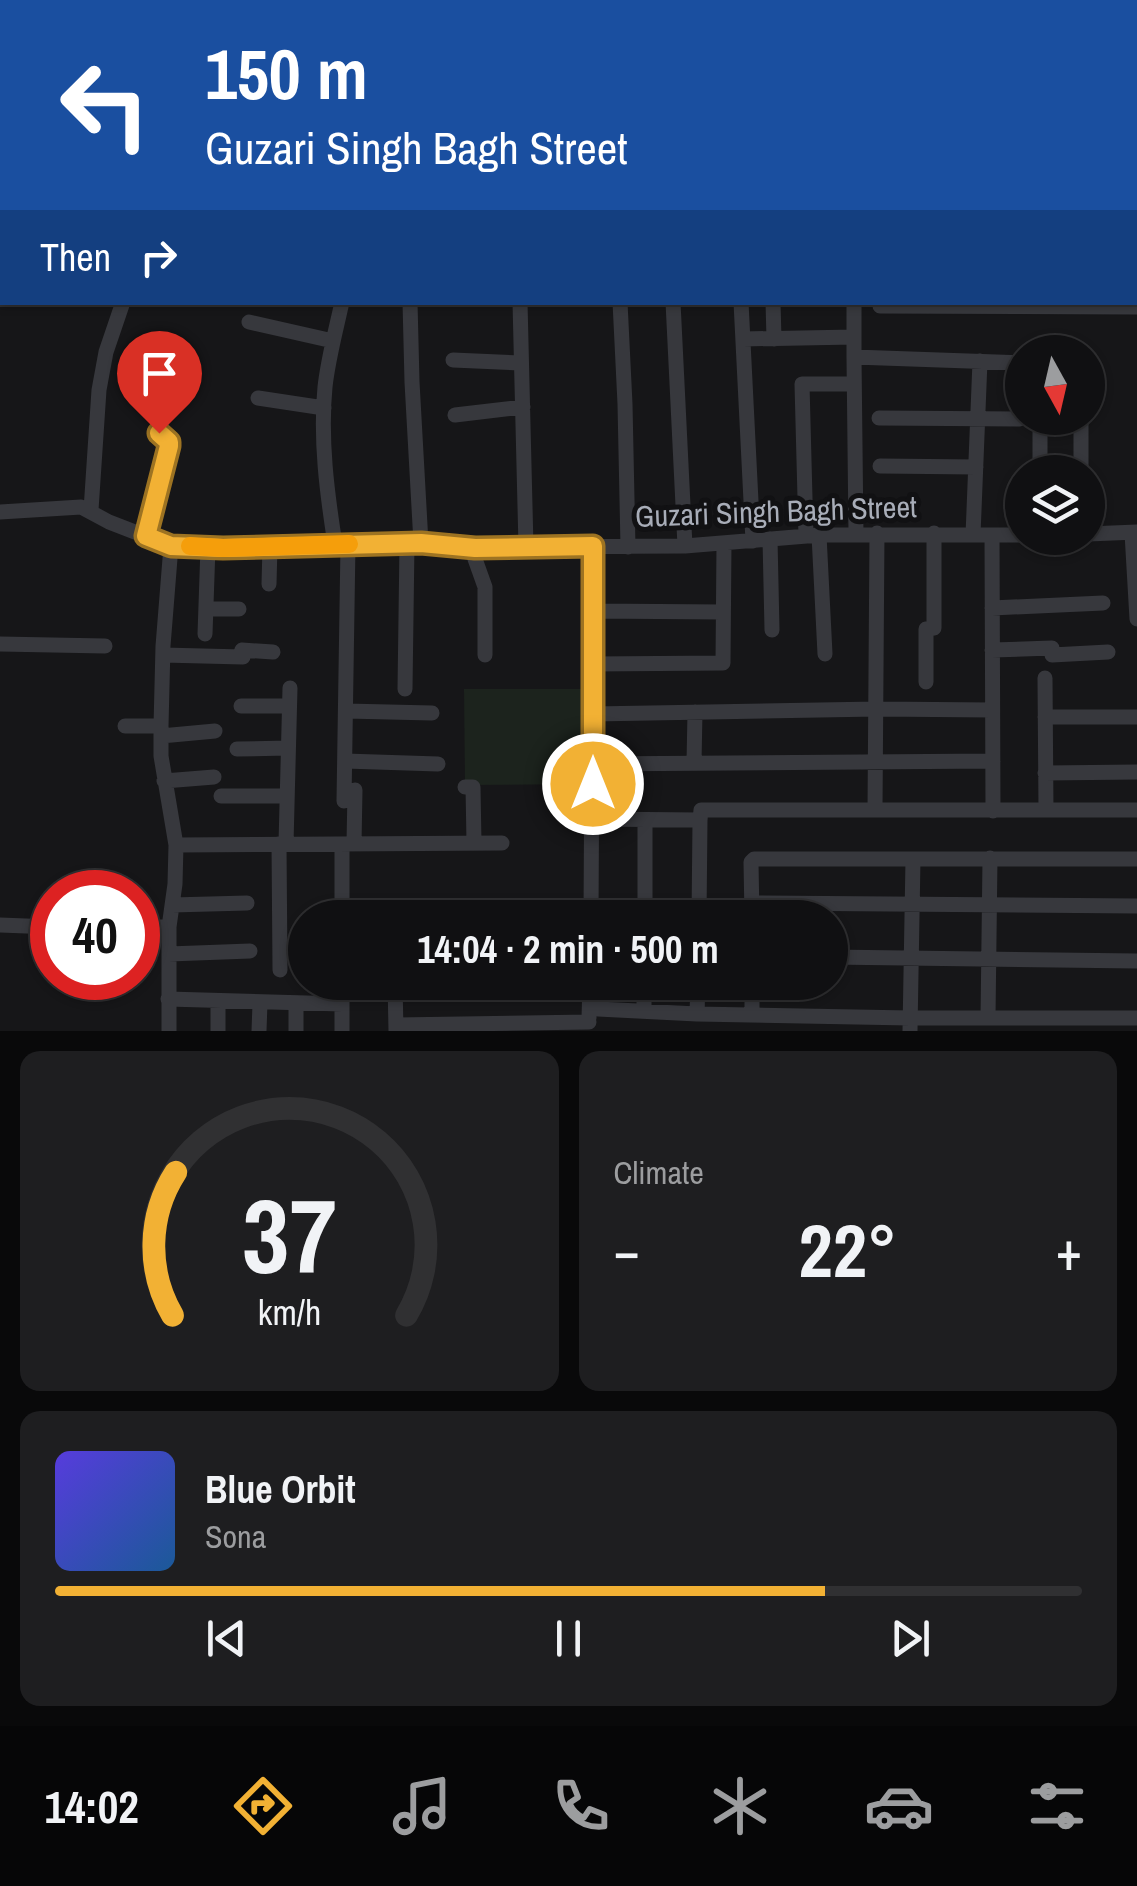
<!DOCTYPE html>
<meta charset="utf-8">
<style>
body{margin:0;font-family:"Archivo Narrow",sans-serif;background:#1e1e20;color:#f1f3f6;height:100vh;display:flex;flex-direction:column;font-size:38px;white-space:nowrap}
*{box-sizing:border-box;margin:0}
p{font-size:32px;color:#9c9d9f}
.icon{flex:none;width:55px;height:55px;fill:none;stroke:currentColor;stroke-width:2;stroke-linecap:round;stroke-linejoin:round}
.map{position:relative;height:1031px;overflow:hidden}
.sheet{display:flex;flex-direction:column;gap:20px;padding:20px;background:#09090a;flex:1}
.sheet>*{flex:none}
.hud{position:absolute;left:0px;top:0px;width:1138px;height:305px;box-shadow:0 2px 8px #0004,0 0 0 2px #303032;background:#1a4fa0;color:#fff;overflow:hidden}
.needle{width:65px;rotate:172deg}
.tools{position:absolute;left:1005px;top:335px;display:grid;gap:20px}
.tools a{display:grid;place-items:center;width:100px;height:100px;border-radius:50%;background:#101012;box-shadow:0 2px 8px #0004,0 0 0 2px #303032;font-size:50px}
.speed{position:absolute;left:30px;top:870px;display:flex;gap:20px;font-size:50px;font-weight:700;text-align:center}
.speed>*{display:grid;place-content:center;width:130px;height:130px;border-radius:50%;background:#101012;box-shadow:0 2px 8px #0004,0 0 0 2px #303032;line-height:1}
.speed .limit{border:15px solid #d22;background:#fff;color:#111}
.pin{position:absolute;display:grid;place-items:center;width:85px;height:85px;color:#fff;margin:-102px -42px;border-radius:50% 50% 50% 0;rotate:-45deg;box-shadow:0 0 10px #0007}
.pin .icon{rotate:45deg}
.me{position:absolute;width:110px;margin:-55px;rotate:0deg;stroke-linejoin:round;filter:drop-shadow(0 0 8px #0008)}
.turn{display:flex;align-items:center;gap:35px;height:210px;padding:0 40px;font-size:45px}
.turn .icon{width:130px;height:130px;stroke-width:2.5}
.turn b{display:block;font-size:70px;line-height:85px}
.then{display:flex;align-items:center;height:95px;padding:0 40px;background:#0003;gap:20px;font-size:38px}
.big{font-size:75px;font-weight:700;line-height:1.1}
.sheet .tile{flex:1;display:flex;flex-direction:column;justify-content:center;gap:15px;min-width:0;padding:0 35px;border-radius:20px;background:#1e1e20}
.sheet .dial{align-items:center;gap:0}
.dial svg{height:260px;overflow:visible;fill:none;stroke:#303032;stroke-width:7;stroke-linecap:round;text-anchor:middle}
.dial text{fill:#f1f3f6;stroke:none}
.song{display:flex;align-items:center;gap:30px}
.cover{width:120px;height:120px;border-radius:15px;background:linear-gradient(135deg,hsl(250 70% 55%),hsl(210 70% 35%))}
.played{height:10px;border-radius:5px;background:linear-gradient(90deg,#f2b134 75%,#303032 75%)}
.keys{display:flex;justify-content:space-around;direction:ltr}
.heat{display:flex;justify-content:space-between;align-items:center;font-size:55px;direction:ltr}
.sheet .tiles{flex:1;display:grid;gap:20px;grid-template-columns:1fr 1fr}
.tile:last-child{grid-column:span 2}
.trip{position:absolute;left:288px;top:900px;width:560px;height:100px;border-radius:50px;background:#101012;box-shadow:0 2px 8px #0004,0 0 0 2px #303032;font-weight:700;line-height:100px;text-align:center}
.dock{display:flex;height:160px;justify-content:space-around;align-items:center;background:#060607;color:#9c9d9f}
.dock .icon{width:70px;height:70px}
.dock .on{color:#f2b134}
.dock b{font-size:45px;color:#f1f3f6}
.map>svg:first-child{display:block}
.green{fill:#1c231d}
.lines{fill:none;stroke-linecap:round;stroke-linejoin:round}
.minor{stroke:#37383d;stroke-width:15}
.route-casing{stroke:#9d7322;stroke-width:25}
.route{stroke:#f2b134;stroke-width:18}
.slow{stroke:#f59e0b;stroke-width:18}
.labels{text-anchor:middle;stroke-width:10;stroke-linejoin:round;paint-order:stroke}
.street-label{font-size:30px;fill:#a8adb8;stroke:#111113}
</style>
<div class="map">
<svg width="1137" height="1031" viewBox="0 0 1137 1031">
<rect width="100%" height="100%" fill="#161618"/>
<path class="green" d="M464 689H592L593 784 465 785Z"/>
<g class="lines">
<path class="minor" d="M420 0 426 2
M672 0V2
M146 2 147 0
M251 2V0
M339 2 341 0
M398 2 400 0
M563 2V0
M622 2V0
M929 2 974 1
M1103 2V0
M1135 47H1137
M0 79H2
M1135 121H1137
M0 167 2 168
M0 226 2 227
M410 302 412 382 421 543
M520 302 526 547
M620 302 625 404 628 547
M673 302 685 546
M741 302 753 541
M773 302 774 339
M854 302V357L1022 363
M880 306 1137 307
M249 322 333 341
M743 339 854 337
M854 357 856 534
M453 360 521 363
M258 398 324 408
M455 415 523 407
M879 418 1020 419
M1040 418V472
M1081 418V472
M880 466 976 467
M91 510 99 390 106 352 123 302
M0 512 81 507 109 522 171 546 223 548 421 543 475 547 685 546 819 535H1022
M1132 533 1137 619
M1088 534 1137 532
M819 535 825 654
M973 535 980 361
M992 535 993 811
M146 536 169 446V442L159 432 168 396
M806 536 802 384H854
M770 539 772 630
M335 544C327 493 320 439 325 387 328 359 336 330 342 302
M475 547V559L485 587V655
M269 584 270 546
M992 608 1103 603
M206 609H239
M593 611 723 612
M205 634 208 547
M0 644 105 646
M992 650 1052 648V655L1108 652
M163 655 243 657 242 650 273 652
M593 664 723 663 724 543
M1045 678 1046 810
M926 682V629L934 628V533
M405 689 407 543
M241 706H289
M346 711 432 713
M593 714 877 709 992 710
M1045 717H1137
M125 726H161L163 646 171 546
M161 726V756L176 845 175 884 169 927V1031
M161 736 215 731
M237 749 288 748
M345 761 438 764
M694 763 695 712
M593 764 993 761
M1045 773 1137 772
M164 781 214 777
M465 787H473L474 843
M221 796H287
M344 801 348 544
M875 810 877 533
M593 819 700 820 701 810H1137
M279 844 280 970
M286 844 290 688
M342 844V918
M354 844 355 790
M176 845 502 843
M752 903 1137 906
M172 905 247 903
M395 918V916L591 917
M591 918 593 546
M645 918V820
M699 918 700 820
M752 918 751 862 754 859H1137
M0 925 52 927
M138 927H169
M169 954 250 951
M830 957 1137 961
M395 982 396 1031
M168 999 342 1004
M598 1009 697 1014 910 1018H1137
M644 1011V982
M697 1014 698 982
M752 1015V982
M589 1018 590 982
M988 1018 990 858
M396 1025 589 1022
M218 1031V1001
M259 1031 260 1003
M296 1031V1004
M342 1031V982
M910 1031 913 859"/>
</g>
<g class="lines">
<defs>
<path id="route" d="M159 433 169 442V446L146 536 171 546 223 548 421 543 475 548 593 546V784"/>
</defs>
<use href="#route" class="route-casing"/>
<use href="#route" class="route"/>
<path class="slow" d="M190 546 223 548 349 544"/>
</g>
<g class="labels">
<g class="street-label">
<text transform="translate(776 512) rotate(-2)" y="10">Guzari Singh Bagh Street</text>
</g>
</g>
</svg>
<div class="tools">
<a><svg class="needle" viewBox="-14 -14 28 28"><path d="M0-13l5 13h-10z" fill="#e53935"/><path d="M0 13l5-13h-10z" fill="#9c9d9f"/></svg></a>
<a><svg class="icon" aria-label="layers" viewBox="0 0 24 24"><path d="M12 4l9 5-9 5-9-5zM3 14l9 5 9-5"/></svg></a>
</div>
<div class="speed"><div class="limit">40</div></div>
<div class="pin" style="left:159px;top:433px;background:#d93025"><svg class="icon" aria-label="arrive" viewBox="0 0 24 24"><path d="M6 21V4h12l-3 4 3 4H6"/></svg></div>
<svg class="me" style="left:593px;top:784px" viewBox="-20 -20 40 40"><circle r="17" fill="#f2b134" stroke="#fff" stroke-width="3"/><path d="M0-11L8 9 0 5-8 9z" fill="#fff"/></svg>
<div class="trip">14:04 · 2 min · 500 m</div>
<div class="hud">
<div class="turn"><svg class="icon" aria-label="left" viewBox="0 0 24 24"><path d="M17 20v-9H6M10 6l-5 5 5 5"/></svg><div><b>150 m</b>Guzari Singh Bagh Street</div></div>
<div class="then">Then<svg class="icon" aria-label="right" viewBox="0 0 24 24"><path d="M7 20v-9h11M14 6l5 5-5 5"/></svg></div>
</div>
</div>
<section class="sheet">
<div class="tiles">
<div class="tile dial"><svg viewBox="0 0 100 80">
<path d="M14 69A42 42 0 1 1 86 69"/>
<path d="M14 69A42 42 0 0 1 15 25" stroke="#f2b134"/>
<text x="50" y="56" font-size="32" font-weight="700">37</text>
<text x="50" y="72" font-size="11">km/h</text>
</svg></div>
<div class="tile"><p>Climate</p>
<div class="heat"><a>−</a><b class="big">22°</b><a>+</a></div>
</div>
<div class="tile">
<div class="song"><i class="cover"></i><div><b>Blue Orbit</b><p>Sona</p></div></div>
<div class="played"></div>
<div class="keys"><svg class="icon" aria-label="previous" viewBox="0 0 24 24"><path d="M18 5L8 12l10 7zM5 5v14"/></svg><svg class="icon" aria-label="pause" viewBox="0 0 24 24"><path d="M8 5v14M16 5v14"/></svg><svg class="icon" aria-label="next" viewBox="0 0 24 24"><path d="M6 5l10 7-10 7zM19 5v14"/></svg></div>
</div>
</div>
</section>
<nav class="dock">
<b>14:02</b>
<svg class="icon on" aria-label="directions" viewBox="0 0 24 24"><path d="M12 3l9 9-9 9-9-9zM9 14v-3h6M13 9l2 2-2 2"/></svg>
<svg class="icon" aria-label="music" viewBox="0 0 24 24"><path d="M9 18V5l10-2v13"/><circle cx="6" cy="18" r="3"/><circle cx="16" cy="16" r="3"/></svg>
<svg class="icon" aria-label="phone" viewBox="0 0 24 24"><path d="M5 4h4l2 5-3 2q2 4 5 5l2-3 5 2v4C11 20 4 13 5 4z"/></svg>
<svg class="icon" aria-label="climate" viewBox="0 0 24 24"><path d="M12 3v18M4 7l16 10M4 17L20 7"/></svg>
<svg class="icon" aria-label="car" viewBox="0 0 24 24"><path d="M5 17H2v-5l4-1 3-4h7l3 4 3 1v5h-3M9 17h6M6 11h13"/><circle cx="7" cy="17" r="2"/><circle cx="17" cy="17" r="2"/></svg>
<svg class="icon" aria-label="filters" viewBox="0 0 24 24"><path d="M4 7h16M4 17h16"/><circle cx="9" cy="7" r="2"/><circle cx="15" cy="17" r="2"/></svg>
</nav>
